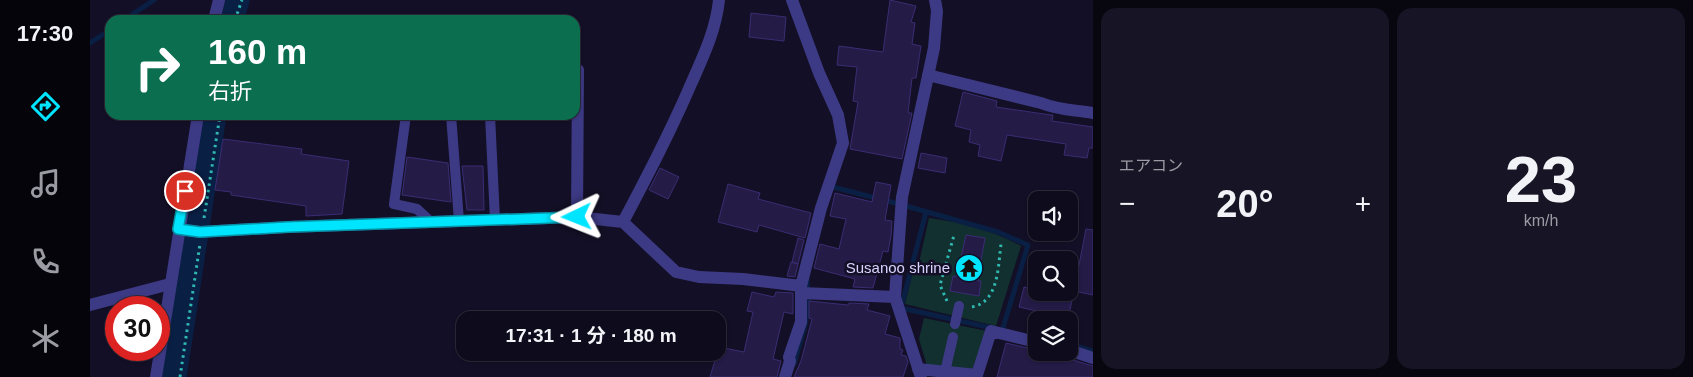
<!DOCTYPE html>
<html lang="ja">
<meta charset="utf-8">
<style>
body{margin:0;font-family:Arial,"Noto Sans JP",sans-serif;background:#171425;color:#f1f3f6;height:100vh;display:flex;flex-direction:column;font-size:19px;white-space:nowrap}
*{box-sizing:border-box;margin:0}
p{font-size:16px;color:#9b9ba3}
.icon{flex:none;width:28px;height:28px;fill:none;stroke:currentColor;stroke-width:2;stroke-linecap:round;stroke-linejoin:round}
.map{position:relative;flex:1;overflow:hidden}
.sheet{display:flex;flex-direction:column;gap:8px;padding:8px;background:#08060f;width:600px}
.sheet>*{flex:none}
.banner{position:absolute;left:15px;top:15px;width:475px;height:105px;border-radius:15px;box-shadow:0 1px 4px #0004,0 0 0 1px #2e2b3b;background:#0b6e4f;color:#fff;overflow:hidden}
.buttons{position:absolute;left:938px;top:191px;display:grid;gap:10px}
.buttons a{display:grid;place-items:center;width:50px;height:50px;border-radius:10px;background:#0e0b1c;box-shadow:0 1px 4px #0004,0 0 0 1px #2e2b3b;font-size:25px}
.speed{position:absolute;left:15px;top:296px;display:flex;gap:10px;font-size:25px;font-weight:700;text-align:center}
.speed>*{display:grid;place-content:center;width:65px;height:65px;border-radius:50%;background:#0e0b1c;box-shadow:0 1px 4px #0004,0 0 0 1px #2e2b3b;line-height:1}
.speed .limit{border:8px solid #d22;background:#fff;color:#111}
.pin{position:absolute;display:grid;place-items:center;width:42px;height:42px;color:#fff;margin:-21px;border:2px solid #fff;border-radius:50%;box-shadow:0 1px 5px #0007}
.me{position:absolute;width:55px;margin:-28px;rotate:268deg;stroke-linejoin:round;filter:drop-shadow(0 0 4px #0008)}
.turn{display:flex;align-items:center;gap:18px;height:105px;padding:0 20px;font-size:22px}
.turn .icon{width:65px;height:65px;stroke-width:2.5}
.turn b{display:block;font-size:35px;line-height:42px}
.big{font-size:38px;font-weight:700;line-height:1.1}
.sheet .widget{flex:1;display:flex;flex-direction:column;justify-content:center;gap:8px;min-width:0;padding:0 18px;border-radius:15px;background:#171425}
.sheet .dial{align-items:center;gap:0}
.dial b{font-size:65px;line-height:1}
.heat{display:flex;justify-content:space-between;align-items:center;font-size:28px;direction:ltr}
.sheet .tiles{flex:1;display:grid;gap:8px;grid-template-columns:repeat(2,1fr)}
.trip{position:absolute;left:366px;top:311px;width:270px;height:50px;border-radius:15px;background:#0e0b1c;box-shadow:0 1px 4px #0004,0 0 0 1px #2e2b3b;font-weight:700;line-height:50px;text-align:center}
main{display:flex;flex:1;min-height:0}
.menu{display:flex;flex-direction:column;width:90px;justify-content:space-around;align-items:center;background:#06040b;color:#9b9ba3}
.menu .icon{width:35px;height:35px}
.menu .selected{color:#00e5ff}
.menu b{font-size:22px;color:#f1f3f6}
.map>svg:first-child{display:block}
.green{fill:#12302f}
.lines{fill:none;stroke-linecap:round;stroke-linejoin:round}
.stream{stroke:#0a1f44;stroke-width:5}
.river{stroke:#0a1f44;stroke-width:31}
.building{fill:#241b47;stroke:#3b2d73}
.path{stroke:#2fb8b0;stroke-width:3;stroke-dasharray:2.5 4;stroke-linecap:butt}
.service{stroke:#3d3a85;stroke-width:10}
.minor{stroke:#3d3a85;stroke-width:12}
.route-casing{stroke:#0095a6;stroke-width:12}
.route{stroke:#00e5ff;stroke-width:9}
.labels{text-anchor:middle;stroke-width:5;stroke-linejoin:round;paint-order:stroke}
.poi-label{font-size:15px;fill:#d9d4ff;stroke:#130f26;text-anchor:end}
</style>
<main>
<nav class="menu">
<b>17:30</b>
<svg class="icon selected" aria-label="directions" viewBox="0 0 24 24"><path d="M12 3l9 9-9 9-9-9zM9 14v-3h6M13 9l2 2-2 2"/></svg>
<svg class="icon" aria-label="music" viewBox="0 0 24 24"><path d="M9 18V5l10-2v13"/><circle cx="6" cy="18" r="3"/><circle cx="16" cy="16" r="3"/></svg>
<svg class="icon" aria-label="phone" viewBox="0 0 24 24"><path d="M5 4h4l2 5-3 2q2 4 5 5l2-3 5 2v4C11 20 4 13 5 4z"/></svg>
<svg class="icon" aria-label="climate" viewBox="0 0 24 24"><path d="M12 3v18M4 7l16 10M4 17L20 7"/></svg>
</nav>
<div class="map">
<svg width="1003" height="377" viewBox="0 0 1003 377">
<rect width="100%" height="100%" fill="#130f26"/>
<path class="green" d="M839 218C872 222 902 230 931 246L906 326 815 304 824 267H828Z
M834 318 897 331 886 372 837 366 829 339Z"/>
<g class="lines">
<path class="stream" d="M34 20 64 0
M0 43 20 30
M743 187 805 203
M816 206 908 232 938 245 912 331 910 330
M836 212 811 308 902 328
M989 347 1003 351
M704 364C714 328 721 317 717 278"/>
<path class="river" d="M138 20 144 0
M81 377 121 115"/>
</g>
<path class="building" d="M800 0 826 6 821 22 825 23 822 44 831 46 826 78H822L818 113H822L812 159 760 149 768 102 763 101 767 67 747 65 749 46 793 52Z
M661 13 696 17 694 41 659 37Z
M873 92 907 101 906 107 961 115H963L962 121 1003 127V148H999L997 158 974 155 976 144 917 135 911 161 888 156 890 145 879 142 881 130 865 126Z
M133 139 212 149 211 154 259 161 252 214 216 216V206L141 195V192L125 190Z
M831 153 857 158 855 173 828 168Z
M317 157 358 163 361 202 312 195Z
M372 166H393L394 210H377Z
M570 168 589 177 578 199 559 190Z
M786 182 801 185 795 220 802 221 801 236 798 252 793 251 783 288 763 287 765 279 724 268 730 244 749 249 756 219 740 216 745 193 782 202Z
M638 184 670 193 668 199 721 213 715 238 669 225 667 232 628 222Z
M996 229 1003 230V295L984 291Z
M876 235 895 238 890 266 888 281H891L889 296 860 291 863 276 866 277 870 262Z
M708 238 714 240 708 264 702 262Z
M701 262 708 264 705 277 697 276Z
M934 287 946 290V292H984L978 318 929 307Z
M662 292 684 297 686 292 703 293V314L694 312 683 359 691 361 687 377H620L629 347 654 352 663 312 657 311Z
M719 301 758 305 759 303 779 304 777 310 800 316 795 334 810 338V349L813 350 811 355 816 356 818 362 813 377H704L711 361 722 319 719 318Z
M916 343 946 350V352H971L976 358 1003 366V377H907Z"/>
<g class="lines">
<path class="path" d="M145 20 152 0
M114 218 130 115
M857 301 850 285 864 235
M882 307C909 302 908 266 911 244
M90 377 110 244"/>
<path class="service" d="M316 115 304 204 327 209 341 222
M361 115 369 221
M400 115 405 220
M865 324 869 306
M855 372 863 337"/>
<path class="minor" d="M124 20 129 0
M838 75 951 103C968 110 985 110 1003 113
M487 217 488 70
M533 222C557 177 581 131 601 84 613 57 626 30 629 0
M88 229 110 232 198 227 487 217 533 222 586 272 609 277 653 279 711 286
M712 293 805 297
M0 305 80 284
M979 350 1003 358
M828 369 887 375 901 331 946 342
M66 377 108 115
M695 377 700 361 699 357 711 322V286L731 208 753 143 748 115 729 73 702 0
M831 377 805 297 812 197 844 48 847 11 845 0"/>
</g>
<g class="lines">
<defs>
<path id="route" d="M95 191 88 229 110 232 198 227 487 217"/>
</defs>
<use href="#route" class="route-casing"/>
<use href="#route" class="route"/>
</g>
<defs>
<symbol id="temple-disc" viewBox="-11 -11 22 22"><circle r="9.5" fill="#00e5ff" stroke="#130f26"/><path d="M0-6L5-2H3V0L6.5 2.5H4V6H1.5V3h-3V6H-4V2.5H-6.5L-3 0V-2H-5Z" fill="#111"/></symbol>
</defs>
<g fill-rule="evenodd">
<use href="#temple-disc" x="863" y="252" width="32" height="32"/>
</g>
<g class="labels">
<g class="poi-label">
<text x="860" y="273">Susanoo shrine</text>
</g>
</g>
</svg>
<div class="buttons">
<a><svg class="icon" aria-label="sound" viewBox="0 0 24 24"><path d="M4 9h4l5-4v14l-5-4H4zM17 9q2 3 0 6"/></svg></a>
<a><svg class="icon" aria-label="search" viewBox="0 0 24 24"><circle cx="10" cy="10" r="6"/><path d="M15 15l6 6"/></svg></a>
<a><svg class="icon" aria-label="layers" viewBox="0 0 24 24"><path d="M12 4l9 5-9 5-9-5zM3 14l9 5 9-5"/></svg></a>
</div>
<div class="speed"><div class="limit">30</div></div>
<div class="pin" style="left:95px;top:191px;background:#d93025"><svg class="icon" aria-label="arrive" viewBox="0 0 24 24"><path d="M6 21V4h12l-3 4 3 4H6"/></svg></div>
<svg class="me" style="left:487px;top:217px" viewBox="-20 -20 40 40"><path d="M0-17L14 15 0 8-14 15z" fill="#00e5ff" stroke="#fff" stroke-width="4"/></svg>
<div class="trip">17:31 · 1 分 · 180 m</div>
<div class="banner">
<div class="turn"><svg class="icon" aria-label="right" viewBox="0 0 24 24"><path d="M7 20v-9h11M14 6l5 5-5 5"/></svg><div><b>160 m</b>右折</div></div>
</div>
</div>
<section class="sheet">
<div class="tiles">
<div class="widget"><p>エアコン</p>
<div class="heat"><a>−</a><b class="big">20°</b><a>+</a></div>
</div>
<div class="widget dial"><b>23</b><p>km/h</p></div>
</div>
</section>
</main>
